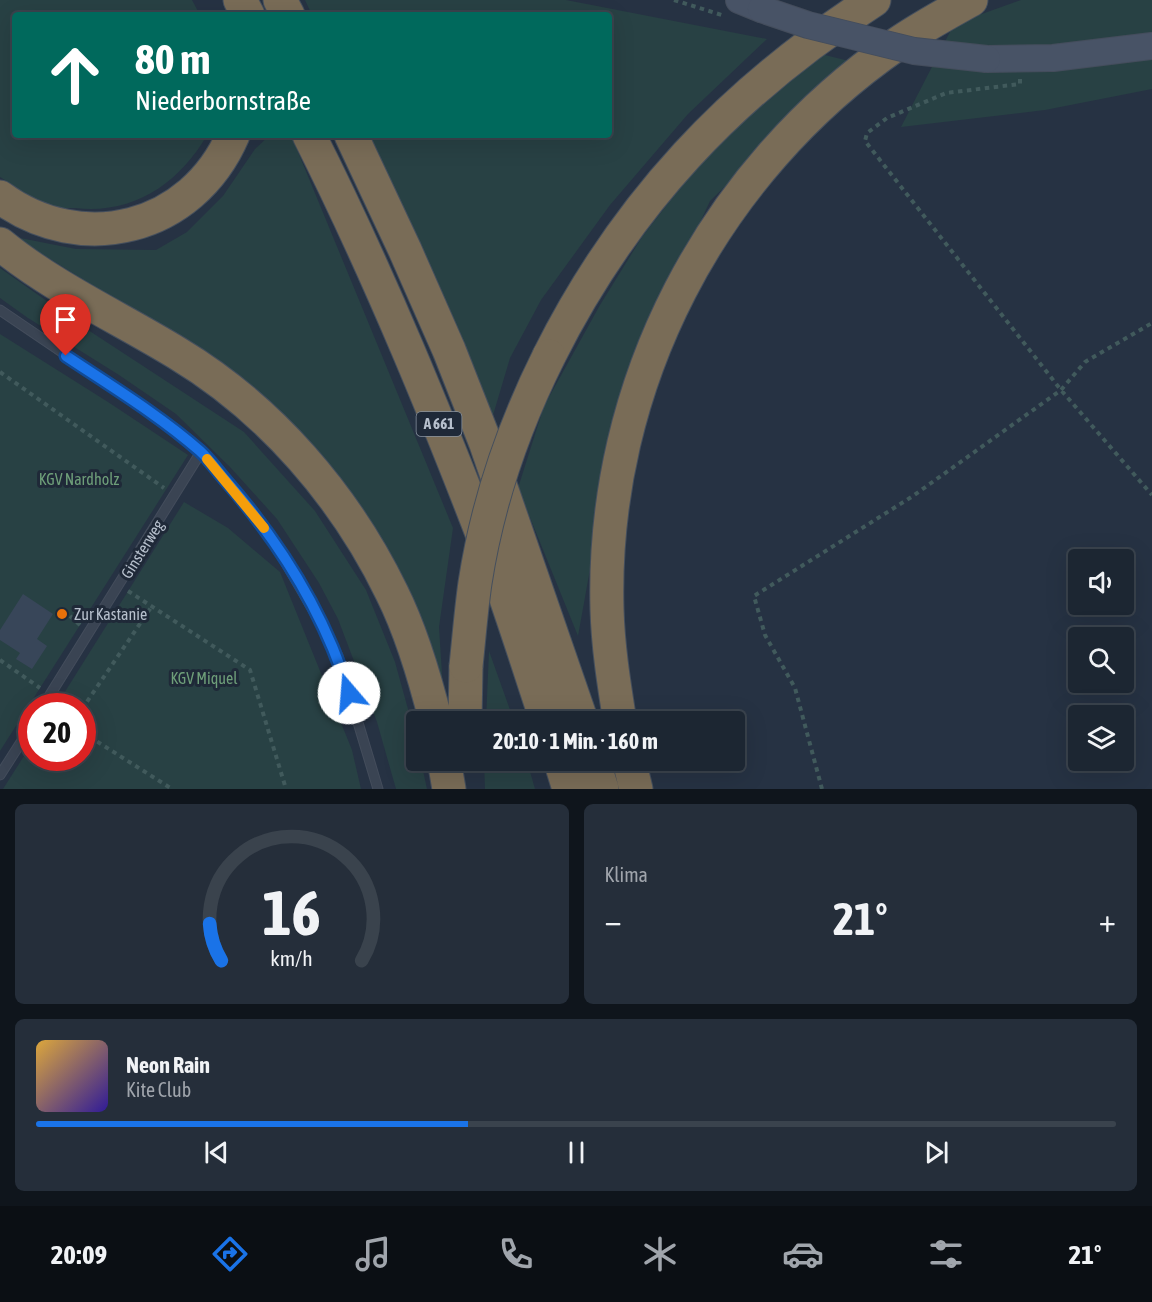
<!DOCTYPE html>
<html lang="de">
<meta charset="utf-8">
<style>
body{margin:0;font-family:"Asap Condensed",sans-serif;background:#252e3a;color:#f1f3f6;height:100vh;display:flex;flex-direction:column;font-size:22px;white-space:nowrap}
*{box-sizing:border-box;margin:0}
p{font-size:20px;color:#a0a5ac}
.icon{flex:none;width:33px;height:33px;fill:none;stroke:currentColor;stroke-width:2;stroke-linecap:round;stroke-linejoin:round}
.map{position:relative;height:789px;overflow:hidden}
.drawer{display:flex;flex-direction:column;gap:15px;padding:15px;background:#0f151c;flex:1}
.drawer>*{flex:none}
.hud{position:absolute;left:12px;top:12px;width:600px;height:126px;border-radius:6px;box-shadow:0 6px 24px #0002,0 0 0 2px #3a434d;background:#00695c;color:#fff;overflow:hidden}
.buttons{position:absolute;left:1068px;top:549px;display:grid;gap:12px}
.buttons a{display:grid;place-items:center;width:66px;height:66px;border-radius:6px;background:#1c2632;box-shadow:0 6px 24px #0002,0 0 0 2px #3a434d;font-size:30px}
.speed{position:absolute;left:18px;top:693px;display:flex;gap:12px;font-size:30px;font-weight:700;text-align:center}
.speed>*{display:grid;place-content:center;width:78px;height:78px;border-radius:50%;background:#1c2632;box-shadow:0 6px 24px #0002,0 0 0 2px #3a434d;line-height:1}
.speed .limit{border:9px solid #d22;background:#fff;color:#111}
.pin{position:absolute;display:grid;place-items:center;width:51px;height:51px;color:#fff;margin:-62px -26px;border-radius:50% 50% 50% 0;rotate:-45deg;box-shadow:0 0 6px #0007}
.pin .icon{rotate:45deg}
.me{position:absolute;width:66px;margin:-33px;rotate:342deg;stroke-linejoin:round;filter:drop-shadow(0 0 4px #0008)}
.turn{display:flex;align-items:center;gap:21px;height:126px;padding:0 24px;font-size:27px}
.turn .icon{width:78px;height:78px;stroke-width:2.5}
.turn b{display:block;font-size:42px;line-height:51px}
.big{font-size:45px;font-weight:700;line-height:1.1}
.drawer .tile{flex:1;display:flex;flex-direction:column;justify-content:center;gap:9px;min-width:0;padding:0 21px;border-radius:9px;background:#252e3a}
.drawer .dial{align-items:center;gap:0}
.dial svg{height:156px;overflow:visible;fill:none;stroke:#3a434d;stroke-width:7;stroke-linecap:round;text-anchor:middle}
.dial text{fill:#f1f3f6;stroke:none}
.song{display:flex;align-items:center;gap:18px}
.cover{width:72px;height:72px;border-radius:9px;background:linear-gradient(135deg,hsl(40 70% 55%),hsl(250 70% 35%))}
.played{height:6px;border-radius:3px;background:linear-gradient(90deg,#1a73e8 40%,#3a434d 40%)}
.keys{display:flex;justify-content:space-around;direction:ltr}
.heat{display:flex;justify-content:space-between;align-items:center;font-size:33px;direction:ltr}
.drawer .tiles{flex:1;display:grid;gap:15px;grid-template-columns:1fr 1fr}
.tile:last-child{grid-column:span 2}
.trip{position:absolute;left:406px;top:711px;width:339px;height:60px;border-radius:6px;background:#1c2632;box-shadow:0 6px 24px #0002,0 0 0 2px #3a434d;font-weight:700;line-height:60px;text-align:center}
.dock{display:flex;height:96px;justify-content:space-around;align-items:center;background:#0b0f14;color:#a0a5ac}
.dock .icon{width:42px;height:42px}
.dock .active{color:#1a73e8}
.dock b{font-size:27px;color:#f1f3f6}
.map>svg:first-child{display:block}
.green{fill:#284144}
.building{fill:#384659}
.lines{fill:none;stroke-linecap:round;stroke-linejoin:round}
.lane-casing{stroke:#444d5c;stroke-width:11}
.secondary-casing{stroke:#444d5c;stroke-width:28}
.highway-casing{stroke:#454f5d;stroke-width:35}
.path{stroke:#415a5c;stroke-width:4;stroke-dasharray:4.5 4.5;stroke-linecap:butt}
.lane{stroke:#3a4453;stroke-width:9}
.secondary{stroke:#485366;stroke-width:26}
.highway{stroke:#796c57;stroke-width:33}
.secondary-bridge-casing{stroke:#444d5c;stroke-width:28;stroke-linecap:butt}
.highway-bridge-casing{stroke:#454f5d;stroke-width:35;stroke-linecap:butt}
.secondary-bridge{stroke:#485366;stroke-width:26}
.highway-bridge{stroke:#796c57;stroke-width:33}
.route-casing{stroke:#114b97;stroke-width:15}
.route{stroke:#1a73e8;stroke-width:10}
.slow{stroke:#f59e0b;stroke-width:10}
.food-dot{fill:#e8710a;stroke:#1f2938;stroke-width:2}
.labels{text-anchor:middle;stroke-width:6;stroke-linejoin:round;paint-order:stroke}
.shield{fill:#1f2938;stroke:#8993a0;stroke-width:1.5}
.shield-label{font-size:15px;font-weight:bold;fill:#b7c0cd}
.park-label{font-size:16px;fill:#6e9e79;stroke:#1f2938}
.street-label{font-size:16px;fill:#b7c0cd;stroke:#1f2938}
.poi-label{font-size:16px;fill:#b7c0cd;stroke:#1f2938;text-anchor:start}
</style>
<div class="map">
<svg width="1152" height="789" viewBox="0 0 1152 789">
<rect width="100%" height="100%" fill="#263243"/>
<path class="green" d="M0 0H192L200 15H15V135H207C179 184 132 215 75 208 66 208 55 208 47 206 34 201 13 185 0 177Z
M305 0H566L767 39 688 114 610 205 541 300 510 358 491 422 367 135H609V15H312Z
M1021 0H1152V89L1045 110 901 127 954 24Z
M817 53 853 62 710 201 622 392 578 636 518 488 544 406 600 305 642 237 700 162Z
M270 135H291L453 528 439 627 445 721 398 574 191 347 15 237 76 249 156 250 187 232 223 196 255 149Z
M0 268 85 328 244 432 315 511 366 590 395 662 416 738 417 760 421 761 427 789H396L377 722 338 619 319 583 277 519 230 467 176 414 119 375 28 318 0 298Z
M0 334 108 402 188 455 0 751Z
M184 502 228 528 280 572 352 750 361 789H3L31 745 32 758H82V706H56Z
M489 651 514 721H486Z
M484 761H527L535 789H485Z"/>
<path class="building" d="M23 594 53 614 37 639 47 646 32 669 16 659 20 653 0 640V630Z"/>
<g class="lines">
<defs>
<path id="lane" d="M0 310 137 403 201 452 238 495 272 539 324 629 338 656 378 789
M43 706 201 452
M0 775 32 725"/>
<path id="secondary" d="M739 0 761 9
M987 59 1053 58 1152 46"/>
<path id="highway" d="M240 0 248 15
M280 0 288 15
M309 135C380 276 440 423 496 570 514 620 530 671 547 722
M351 135 405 250 449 350 486 444 582 722
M0 197C82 257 192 230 233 135
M0 244C54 288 118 317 177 353 270 409 345 496 392 593 412 633 425 678 436 722
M549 356C625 204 732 91 874 0
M465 722 466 666
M620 722C614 684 608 647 607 609 601 384 712 172 897 44 920 28 946 14 971 0
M444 760 449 789
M560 760 569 789
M593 760 602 789
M629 760 636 789"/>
</defs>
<use href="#lane" class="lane-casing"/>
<use href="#secondary" class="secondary-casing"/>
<use href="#highway" class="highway-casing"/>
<path class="path" d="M674 0 725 16
M1020 79V84L946 93 887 118 867 133 865 141 1061 390 1152 495
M0 372 164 488
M128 591 250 670 286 789
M70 616 80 625
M0 660 40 688
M82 709 152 606
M82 732 172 789
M822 789 795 688 765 635 754 596 913 496 1061 390 1085 362 1152 323"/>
<use href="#lane" class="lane"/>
<use href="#secondary" class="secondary"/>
<use href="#highway" class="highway"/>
<defs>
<path id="secondary-bridge" d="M761 9 808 25 914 51 987 59"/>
<path id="highway-bridge" d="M466 666C469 638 471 611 475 583 487 505 514 426 549 356"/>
</defs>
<use href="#secondary-bridge" class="secondary-bridge-casing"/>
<use href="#highway-bridge" class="highway-bridge-casing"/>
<use href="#secondary-bridge" class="secondary-bridge"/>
<use href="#highway-bridge" class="highway-bridge"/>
</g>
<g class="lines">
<defs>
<path id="route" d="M66 356C111 386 159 415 200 451 210 460 218 472 227 482 280 543 325 615 349 693"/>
</defs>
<use href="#route" class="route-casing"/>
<use href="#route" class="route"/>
<path class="slow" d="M207 459 264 528"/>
</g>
<circle class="food-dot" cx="62" cy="614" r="6"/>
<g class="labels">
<rect class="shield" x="416.5" y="412" width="45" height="24" rx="4.5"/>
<g class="shield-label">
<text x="439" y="429">A 661</text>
</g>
<g class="park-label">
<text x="79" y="485">KGV Nardholz</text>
<text x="204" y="684">KGV Miquel</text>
</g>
<g class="street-label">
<text transform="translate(142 549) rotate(-58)" y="6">Ginsterweg</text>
</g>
<g class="poi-label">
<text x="74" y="620">Zur Kastanie</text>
</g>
</g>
</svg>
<div class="buttons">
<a><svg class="icon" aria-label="sound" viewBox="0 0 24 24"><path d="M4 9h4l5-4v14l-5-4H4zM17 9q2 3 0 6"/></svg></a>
<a><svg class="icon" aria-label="search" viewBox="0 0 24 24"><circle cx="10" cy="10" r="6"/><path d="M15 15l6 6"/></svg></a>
<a><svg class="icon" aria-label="layers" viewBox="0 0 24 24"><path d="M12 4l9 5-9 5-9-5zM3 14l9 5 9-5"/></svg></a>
</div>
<div class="speed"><div class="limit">20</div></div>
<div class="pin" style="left:66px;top:356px;background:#d93025"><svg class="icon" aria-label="arrive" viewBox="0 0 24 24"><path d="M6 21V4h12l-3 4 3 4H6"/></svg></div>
<svg class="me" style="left:349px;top:693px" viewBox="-20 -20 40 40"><circle r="19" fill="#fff"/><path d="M0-13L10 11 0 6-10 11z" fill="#1a73e8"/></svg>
<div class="trip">20:10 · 1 Min. · 160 m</div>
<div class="hud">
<div class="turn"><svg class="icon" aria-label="ahead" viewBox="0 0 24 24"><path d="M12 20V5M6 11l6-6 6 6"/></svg><div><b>80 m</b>Niederbornstraße</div></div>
</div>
</div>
<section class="drawer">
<div class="tiles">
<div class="tile dial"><svg viewBox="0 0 100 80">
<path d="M14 69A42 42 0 1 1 86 69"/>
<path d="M14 69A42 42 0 0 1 8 50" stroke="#1a73e8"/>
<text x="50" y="56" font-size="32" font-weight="700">16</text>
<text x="50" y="72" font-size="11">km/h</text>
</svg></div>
<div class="tile"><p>Klima</p>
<div class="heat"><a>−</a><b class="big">21°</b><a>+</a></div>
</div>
<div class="tile">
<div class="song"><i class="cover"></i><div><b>Neon Rain</b><p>Kite Club</p></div></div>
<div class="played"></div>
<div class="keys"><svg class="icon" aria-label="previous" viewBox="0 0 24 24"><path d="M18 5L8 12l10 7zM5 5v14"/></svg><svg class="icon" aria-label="pause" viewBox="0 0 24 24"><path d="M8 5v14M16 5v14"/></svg><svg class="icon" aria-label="next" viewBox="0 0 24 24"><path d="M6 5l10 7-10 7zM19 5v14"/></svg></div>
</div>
</div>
</section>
<nav class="dock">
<b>20:09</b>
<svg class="icon active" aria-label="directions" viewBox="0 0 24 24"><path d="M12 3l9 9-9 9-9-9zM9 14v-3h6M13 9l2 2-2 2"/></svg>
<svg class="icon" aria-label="music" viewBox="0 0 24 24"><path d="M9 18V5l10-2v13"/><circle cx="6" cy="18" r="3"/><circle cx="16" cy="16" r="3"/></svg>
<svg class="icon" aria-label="phone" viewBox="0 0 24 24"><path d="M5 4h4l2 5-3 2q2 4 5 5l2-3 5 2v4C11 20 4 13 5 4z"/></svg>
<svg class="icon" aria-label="climate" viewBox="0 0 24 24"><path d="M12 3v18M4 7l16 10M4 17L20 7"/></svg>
<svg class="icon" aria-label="car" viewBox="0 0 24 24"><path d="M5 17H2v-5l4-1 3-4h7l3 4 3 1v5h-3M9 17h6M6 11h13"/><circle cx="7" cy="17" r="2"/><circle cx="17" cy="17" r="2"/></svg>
<svg class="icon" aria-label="filters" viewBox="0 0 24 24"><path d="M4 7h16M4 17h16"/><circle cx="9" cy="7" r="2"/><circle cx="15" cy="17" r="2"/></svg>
<b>21°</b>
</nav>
